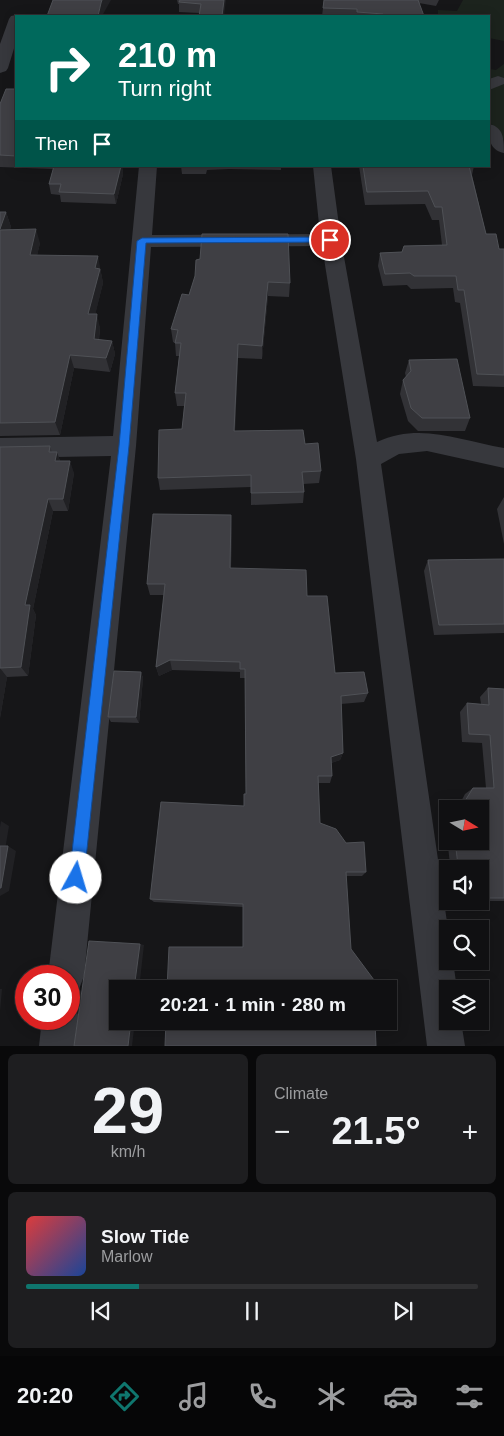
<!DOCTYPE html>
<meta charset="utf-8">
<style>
body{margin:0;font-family:Arial,sans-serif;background:#1e1e20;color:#f1f3f6;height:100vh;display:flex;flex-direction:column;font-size:19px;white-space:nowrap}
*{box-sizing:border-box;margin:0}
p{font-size:16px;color:#9c9d9f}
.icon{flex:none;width:28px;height:28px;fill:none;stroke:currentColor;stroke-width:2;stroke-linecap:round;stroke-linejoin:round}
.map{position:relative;height:1046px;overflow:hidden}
.sheet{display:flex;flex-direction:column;gap:8px;padding:8px;background:#09090a;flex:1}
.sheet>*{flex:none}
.hud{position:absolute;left:15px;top:15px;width:475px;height:152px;border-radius:0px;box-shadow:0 2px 12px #0003,0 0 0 1px #303032;background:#00695c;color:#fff;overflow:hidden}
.needle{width:32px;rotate:100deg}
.controls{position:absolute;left:439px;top:800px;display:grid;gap:10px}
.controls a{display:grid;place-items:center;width:50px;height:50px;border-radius:0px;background:#101012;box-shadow:0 2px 12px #0003,0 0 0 1px #303032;font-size:25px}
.speed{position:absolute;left:15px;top:965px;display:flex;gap:10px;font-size:25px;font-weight:700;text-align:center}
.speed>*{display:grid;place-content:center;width:65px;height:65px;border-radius:50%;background:#101012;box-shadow:0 2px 12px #0003,0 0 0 1px #303032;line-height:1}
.speed .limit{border:8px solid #d22;background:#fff;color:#111}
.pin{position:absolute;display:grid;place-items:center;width:42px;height:42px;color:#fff;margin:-21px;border:2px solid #fff;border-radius:50%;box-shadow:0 1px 5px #0007}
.me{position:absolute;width:55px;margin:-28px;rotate:6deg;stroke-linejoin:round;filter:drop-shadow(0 0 4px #0008)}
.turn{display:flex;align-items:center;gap:18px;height:105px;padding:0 20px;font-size:22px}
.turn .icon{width:65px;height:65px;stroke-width:2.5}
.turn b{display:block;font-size:35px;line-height:42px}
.then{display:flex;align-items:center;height:48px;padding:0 20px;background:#0003;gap:10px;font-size:19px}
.big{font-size:38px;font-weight:700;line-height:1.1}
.sheet .tile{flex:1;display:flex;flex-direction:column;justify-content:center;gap:8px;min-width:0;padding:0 18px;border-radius:8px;background:#1e1e20}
.sheet .dial{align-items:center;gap:0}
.dial b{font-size:65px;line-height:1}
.song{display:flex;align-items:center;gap:15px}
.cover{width:60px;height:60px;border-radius:8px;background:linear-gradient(135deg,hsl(0 70% 55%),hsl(220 70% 35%))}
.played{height:5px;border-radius:2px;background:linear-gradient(90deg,#0f766e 25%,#303032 25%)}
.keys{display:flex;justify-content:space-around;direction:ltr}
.heat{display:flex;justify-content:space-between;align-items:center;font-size:28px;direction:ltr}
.sheet .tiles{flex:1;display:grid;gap:8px;grid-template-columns:1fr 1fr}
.tile:last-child{grid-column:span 2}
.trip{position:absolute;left:109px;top:980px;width:288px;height:50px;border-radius:0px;background:#101012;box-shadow:0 2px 12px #0003,0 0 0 1px #303032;font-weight:700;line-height:50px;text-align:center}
.tabs{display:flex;height:80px;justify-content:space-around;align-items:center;background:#060607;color:#9c9d9f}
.tabs .icon{width:35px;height:35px}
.tabs .selected{color:#0f766e}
.tabs b{font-size:22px;color:#f1f3f6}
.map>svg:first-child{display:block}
.green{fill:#1c231d}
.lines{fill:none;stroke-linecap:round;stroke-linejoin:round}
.minor{fill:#37383d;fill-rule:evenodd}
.wall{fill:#323236}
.shaded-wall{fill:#212124}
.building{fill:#3f3f44;stroke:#4f5156}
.route{fill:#1a73e8;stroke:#114b97}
</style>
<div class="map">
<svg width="504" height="1046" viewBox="0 0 504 1046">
<rect width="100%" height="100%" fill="#161618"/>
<path class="green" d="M463 0H504V41L489 38V16H438V10L457 11Z
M504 64V140L489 121V69L496 70Z"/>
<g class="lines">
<path class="minor" d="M16 15 22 16H16V42L8 68 6 71 0 73V44L9 19 11 16Z
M498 76 504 78V84L489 90V79Z
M489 124C504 127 504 140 504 153 489 150 488 137 489 124Z
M139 166H157L152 235 320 234 313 166H331L341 240 377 442C421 422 460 441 504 448V468L427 451 399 454 381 464 448 929V961H453L457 989H448V1021H461L465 1046H427L356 459 322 246 151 247 136 446 84 976 79 989 69 993V976H48L111 456 0 458V438L113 436Z
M69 1004 74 1006 80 1019 77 1046H39L42 1019H69Z"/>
</g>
<path class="wall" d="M177 0H226L199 13 179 12V4H178Z
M324 0H439L436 6 419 3 424 16H322Z
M16 89V166H122L123 174 116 204 61 202 60 195 51 194 49 184 53 169 0 167V104Z
M181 166H281V170L229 169 207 170 206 174H182Z
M359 166H474L472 175 486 234 499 249H504V387L473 386 460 303 455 302 453 288 411 289 407 285 383 286 378 266 380 253 402 252 442 245 439 220H432L425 204 365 205Z
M0 212H6L11 227 10 229 40 243 37 255 101 270V273L103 283 95 314 100 328 99 340 112 341 115 354 110 372 74 368 60 435 0 436Z
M195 276 290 283 289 297 268 296 262 359 238 358 235 431 305 444 321 471 319 483 303 484 304 492 303 503 251 505V487L160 490 158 478 182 429 184 406H177L175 393 179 356H176L175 343 173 342 171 329 189 295Z
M409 360 470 418 465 431H418L408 421 400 394 403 380 406 377 405 373Z
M50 446 52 452H57L60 461 74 473 68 511H53L33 609 36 615 28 676 7 677 0 718V447Z
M504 497V544L497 509Z
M232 527 231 568 307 596 335 673 368 693 364 702 341 704 343 753 340 760 331 763 332 776 330 783H318L320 823 366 872 362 876H347L243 947V907L154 902 150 899 244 806 246 794 245 678H240V672L172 670 159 676 156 667 164 595H150L147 584Z
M504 559V633L434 635 424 571 428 560Z
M141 672 143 678 139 723 111 722 108 717Z
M488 688 504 689V901H480V869L450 865 446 827 448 824V841H480V809H457L465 794 473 788H486L482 743 462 742 460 712 467 703 481 704 480 697Z
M448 865 449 869H448V900H446L441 869Z"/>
<path class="shaded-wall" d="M102 0H111L102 16H98L101 3Z
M224 0H226L224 16H222Z
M121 166H122L123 174 116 204 114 194Z
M6 212 11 227 4 244 0 229Z
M36 229 40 243 34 269 30 255Z
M98 256 103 283 92 328 88 314 95 268Z
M268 282V296L262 359V346Z
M97 314 100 328 97 353 94 339Z
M112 341 115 354 110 372 106 358Z
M238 344V358L234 444V431Z
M70 355 74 368 60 435 55 422Z
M57 452 61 464 55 461Z
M70 461 74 473 68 511 63 499Z
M48 499 53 511 33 609 36 615 28 676 21 667 25 605Z
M231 515 232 527 230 580V568Z
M170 660 172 670 159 676 156 667Z
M0 668 7 677 0 718Z
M141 672 143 678 139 723 136 717Z
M343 753 340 760 328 764 331 757Z
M1 821 9 826 5 850 0 848V827Z
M8 846 16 851 9 891 0 896V888Z
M140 944 144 945 139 989H134Z
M0 989H2L0 1011Z
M131 1021H135L132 1046H128Z"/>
<path class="building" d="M53 0H102L101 3 98 16H47Z
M180 0H224L222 16H199L201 4 179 2Z
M324 0H418L424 16H383V14L357 12V9L323 8Z
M6 89H16V156L0 155V104Z
M54 166H121L114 194 59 192 61 184H49Z
M363 166H469L486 234H496L499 249H504V375L477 374 464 290H458L456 276H414L410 273 385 274 380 253 402 252 404 246 447 245 442 207H435L428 191 367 192Z
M0 212H6L0 229Z
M36 229 30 255 98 256 95 268 100 269 88 314H97L94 339 112 341 106 358 70 355 55 422 0 423V230Z
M202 234H288L290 283 268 282 262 346 238 344 234 431 303 430 305 444 318 443 321 471 302 472 304 492 251 493V475L158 478 159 430 182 429 186 393H175L181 343H175L178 330 171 329 182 294 189 295 195 276 196 260 200 259Z
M457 359 470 418H422L411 408 403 380 411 371 409 360Z
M50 446 49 452H57L55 461H70L63 499H48L25 605H30L21 667 0 668V447Z
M153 514 231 515 230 568 306 570 307 596H327L335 673 364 672 368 693 341 696 343 753 331 757 332 776H318L320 823 336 829 346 843 364 842 366 872H346L351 949 374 980V989H167L169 947H243V904L150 899 161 802 244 806V794H246L245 669H240V662L170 660 156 667 165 584H147Z
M504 559V624L439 625 428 560Z
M114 671 141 672 136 717H108Z
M488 688 504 689V898H480V869H449L448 865H458L455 841H480V809H460L473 788H494L490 735 469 734 467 703 489 705Z
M0 846H8L1 888H0Z
M89 941 140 944 134 989H118V1021H131L128 1046H74Z
M166 1021H375L376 1046H165Z"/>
<path class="route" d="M330 237 334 238V242L146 243 129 446 84 878 82 883 76 885 71 883 69 878 119 446 137 241 142 238Z"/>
</svg>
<div class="controls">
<a><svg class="needle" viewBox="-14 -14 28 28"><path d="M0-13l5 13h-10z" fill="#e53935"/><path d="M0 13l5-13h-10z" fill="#9c9d9f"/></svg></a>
<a><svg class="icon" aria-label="sound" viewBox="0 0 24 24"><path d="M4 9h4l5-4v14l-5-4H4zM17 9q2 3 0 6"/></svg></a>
<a><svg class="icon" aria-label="search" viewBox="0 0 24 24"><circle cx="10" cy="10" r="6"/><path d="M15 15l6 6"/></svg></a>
<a><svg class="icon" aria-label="layers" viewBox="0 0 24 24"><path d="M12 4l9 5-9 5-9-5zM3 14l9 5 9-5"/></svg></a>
</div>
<div class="speed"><div class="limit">30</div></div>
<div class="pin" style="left:330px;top:240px;background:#d93025"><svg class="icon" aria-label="arrive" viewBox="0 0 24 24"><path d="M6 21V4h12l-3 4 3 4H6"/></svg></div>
<svg class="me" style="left:76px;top:878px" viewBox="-20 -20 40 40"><circle r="19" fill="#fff"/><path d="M0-13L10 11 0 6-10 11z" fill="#1a73e8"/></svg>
<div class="trip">20:21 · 1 min · 280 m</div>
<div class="hud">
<div class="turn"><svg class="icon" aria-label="right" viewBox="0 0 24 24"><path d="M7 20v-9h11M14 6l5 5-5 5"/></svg><div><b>210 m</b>Turn right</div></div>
<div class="then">Then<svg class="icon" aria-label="arrive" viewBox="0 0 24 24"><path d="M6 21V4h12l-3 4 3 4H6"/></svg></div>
</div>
</div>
<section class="sheet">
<div class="tiles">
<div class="tile dial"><b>29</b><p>km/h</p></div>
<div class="tile"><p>Climate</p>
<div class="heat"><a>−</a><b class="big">21.5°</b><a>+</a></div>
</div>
<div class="tile">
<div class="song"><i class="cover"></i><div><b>Slow Tide</b><p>Marlow</p></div></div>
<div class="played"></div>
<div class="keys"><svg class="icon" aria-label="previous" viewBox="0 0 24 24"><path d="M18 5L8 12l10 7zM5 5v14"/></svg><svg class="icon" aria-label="pause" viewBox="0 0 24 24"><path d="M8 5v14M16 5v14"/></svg><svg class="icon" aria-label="next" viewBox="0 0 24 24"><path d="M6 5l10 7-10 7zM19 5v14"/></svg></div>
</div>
</div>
</section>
<nav class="tabs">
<b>20:20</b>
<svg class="icon selected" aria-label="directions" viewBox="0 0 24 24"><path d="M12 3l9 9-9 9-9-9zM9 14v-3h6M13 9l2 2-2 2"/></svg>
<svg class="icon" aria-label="music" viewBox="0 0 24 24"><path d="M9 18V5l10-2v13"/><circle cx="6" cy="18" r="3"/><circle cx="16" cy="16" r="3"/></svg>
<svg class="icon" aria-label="phone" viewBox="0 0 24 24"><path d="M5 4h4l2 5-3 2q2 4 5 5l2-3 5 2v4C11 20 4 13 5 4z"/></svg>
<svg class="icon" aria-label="climate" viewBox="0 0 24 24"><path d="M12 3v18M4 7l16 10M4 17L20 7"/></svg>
<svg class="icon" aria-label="car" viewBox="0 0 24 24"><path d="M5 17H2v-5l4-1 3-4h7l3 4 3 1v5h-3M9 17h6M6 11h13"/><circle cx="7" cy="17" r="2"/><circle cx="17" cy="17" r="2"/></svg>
<svg class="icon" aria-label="filters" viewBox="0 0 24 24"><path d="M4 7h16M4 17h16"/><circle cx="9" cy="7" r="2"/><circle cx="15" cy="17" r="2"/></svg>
</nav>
